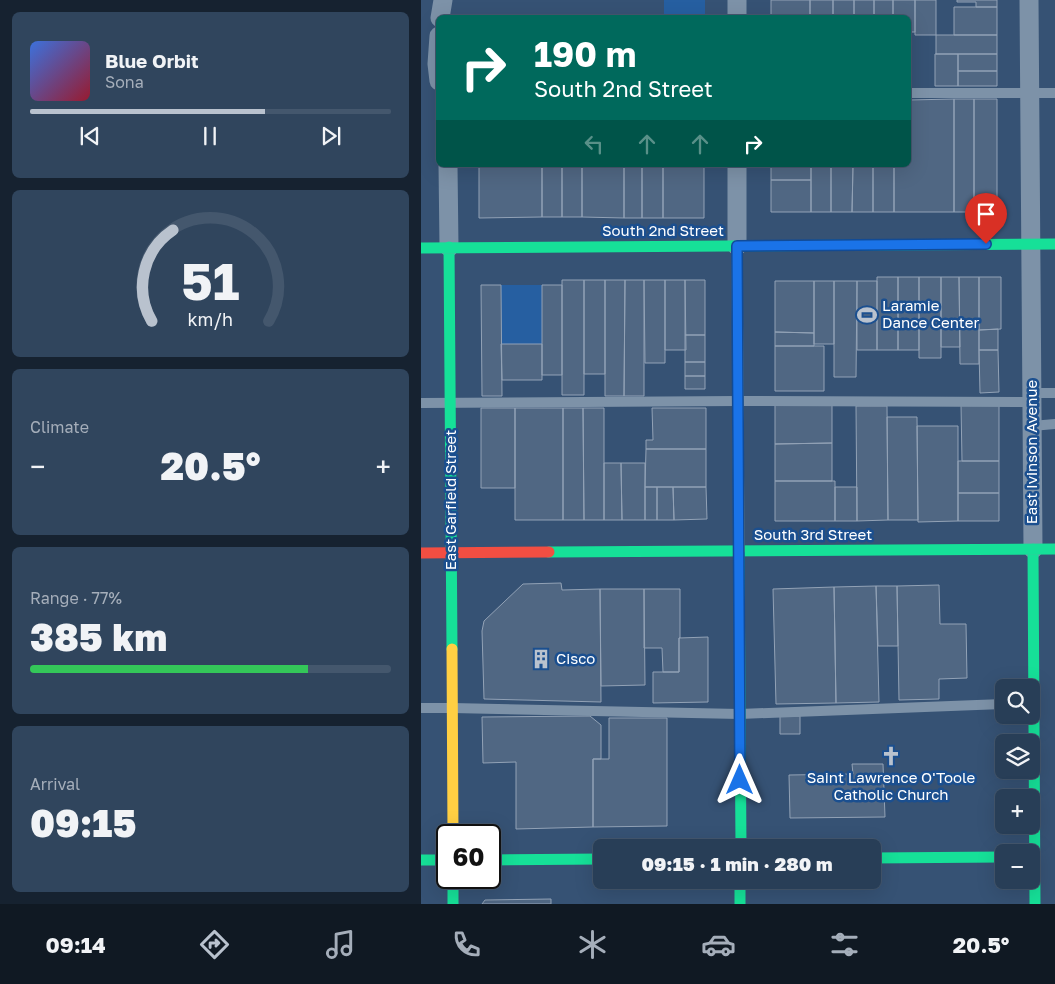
<!DOCTYPE html>
<meta charset="utf-8">
<style>
body{margin:0;font-family:"Golos Text",sans-serif;background:#30455d;color:#f1f3f6;height:100vh;display:flex;flex-direction:column;font-size:19px;white-space:nowrap}
*{box-sizing:border-box;margin:0}
p{font-size:16px;color:#a5aeba}
.icon{flex:none;width:28px;height:28px;fill:none;stroke:currentColor;stroke-width:2;stroke-linecap:round;stroke-linejoin:round}
.map{position:relative;flex:1;overflow:hidden}
.panel{display:flex;flex-direction:column;gap:12px;padding:12px;background:#162230;width:421px}
.panel>*{flex:none}
.banner{position:absolute;left:15px;top:15px;width:475px;height:152px;border-radius:8px;box-shadow:0 5px 20px #0002,0 0 0 1px #44576d;background:#00695c;color:#fff;overflow:hidden}
.tools{position:absolute;left:574px;top:679px;display:grid;gap:10px}
.tools a{display:grid;place-items:center;width:45px;height:45px;border-radius:8px;background:#283e57;box-shadow:0 5px 20px #0002,0 0 0 1px #44576d;font-size:25px}
.speed{position:absolute;left:15px;top:824px;display:flex;gap:10px;font-size:25px;font-weight:700;text-align:center}
.speed>*{display:grid;place-content:center;width:65px;height:65px;border-radius:50%;background:#283e57;box-shadow:0 5px 20px #0002,0 0 0 1px #44576d;line-height:1}
.speed .limit{border:2px solid #111;border-radius:8px;background:#fff;color:#111}
.pin{position:absolute;display:grid;place-items:center;width:42px;height:42px;color:#fff;margin:-51px -21px;border-radius:50% 50% 50% 0;rotate:-45deg;box-shadow:0 0 5px #0007}
.pin .icon{rotate:45deg}
.me{position:absolute;width:55px;margin:-28px;rotate:0deg;stroke-linejoin:round;filter:drop-shadow(0 0 4px #0008)}
.turn{display:flex;align-items:center;gap:18px;height:105px;padding:0 15px;font-size:22px}
.turn .icon{width:65px;height:65px;stroke-width:2.5}
.turn b{display:block;font-size:35px;line-height:42px}
.lanes{display:flex;align-items:center;height:48px;padding:0 15px;background:#0003;justify-content:center;gap:25px;direction:ltr}
.lanes .off{opacity:.35}
.big{font-size:38px;font-weight:800;line-height:1.1}
.panel .tile{flex:1;display:flex;flex-direction:column;justify-content:center;gap:8px;min-width:0;padding:0 18px;border-radius:8px;background:#30455d}
.panel .dial{align-items:center;gap:0}
.dial svg{height:130px;overflow:visible;fill:none;stroke:#44576d;stroke-width:7;stroke-linecap:round;text-anchor:middle}
.dial text{fill:#f1f3f6;stroke:none}
.song{display:flex;align-items:center;gap:15px}
.cover{width:60px;height:60px;border-radius:8px;background:linear-gradient(135deg,hsl(220 70% 55%),hsl(350 70% 35%))}
.played{height:5px;border-radius:2px;background:linear-gradient(90deg,#b9c2ce 65%,#44576d 65%)}
.keys{display:flex;justify-content:space-around;direction:ltr}
.heat{display:flex;justify-content:space-between;align-items:center;font-size:28px;direction:ltr}
.charge{height:8px;border-radius:4px;background:linear-gradient(90deg,#34c759 77%,#44576d 0)}
.trip{position:absolute;left:172px;top:839px;width:288px;height:50px;border-radius:8px;background:#283e57;box-shadow:0 5px 20px #0002,0 0 0 1px #44576d;font-weight:800;line-height:50px;text-align:center}
.tab-bar{display:flex;height:80px;justify-content:space-around;align-items:center;background:#101923;color:#a5aeba}
.tab-bar .icon{width:35px;height:35px}
.tab-bar .selected{color:#b9c2ce}
.tab-bar b{font-size:22px;color:#f1f3f6}
main{display:flex;flex:1;min-height:0}
.map>svg:first-child{display:block}
.green{fill:#265fa1}
.building{fill:#506783;stroke:#92a2b6}
.lines{fill:none;stroke-linecap:round;stroke-linejoin:round}
.lane{stroke:#7d92a8;stroke-width:10}
.street{stroke:#7d92a8;stroke-width:19}
.fast{stroke:#16e098;stroke-width:11}
.slow{stroke:#ffcf43;stroke-width:11}
.jam{stroke:#f24e42;stroke-width:11}
.route-casing{stroke:#114b97;stroke-width:12}
.route{stroke:#1a73e8;stroke-width:9}
.labels{text-anchor:middle;stroke-width:5;stroke-linejoin:round;paint-order:stroke}
.street-label{font-size:15px;fill:#fff;stroke:#1b4f8f}
.poi-label{font-size:15px;fill:#fff;stroke:#1b4f8f;text-anchor:start}
</style>
<main>
<section class="panel">
<div class="tile">
<div class="song"><i class="cover"></i><div><b>Blue Orbit</b><p>Sona</p></div></div>
<div class="played"></div>
<div class="keys"><svg class="icon" aria-label="previous" viewBox="0 0 24 24"><path d="M18 5L8 12l10 7zM5 5v14"/></svg><svg class="icon" aria-label="pause" viewBox="0 0 24 24"><path d="M8 5v14M16 5v14"/></svg><svg class="icon" aria-label="next" viewBox="0 0 24 24"><path d="M6 5l10 7-10 7zM19 5v14"/></svg></div>
</div>
<div class="tile dial"><svg viewBox="0 0 100 80">
<path d="M14 69A42 42 0 1 1 86 69"/>
<path d="M14 69A42 42 0 0 1 27 13" stroke="#b9c2ce"/>
<text x="50" y="56" font-size="32" font-weight="700">51</text>
<text x="50" y="72" font-size="11">km/h</text>
</svg></div>
<div class="tile"><p>Climate</p>
<div class="heat"><a>−</a><b class="big">20.5°</b><a>+</a></div>
</div>
<div class="tile"><p>Range · 77%</p><b class="big">385 km</b><div class="charge"></div></div>
<div class="tile"><p>Arrival</p><b class="big">09:15</b></div>
</section>
<div class="map">
<svg width="634" height="904" viewBox="0 0 634 904">
<rect width="100%" height="100%" fill="#365274"/>
<path class="green" d="M243 0H284V17H243Z
M80 285H121V344H80Z"/>
<path class="building" d="M350 0H389V18H350Z
M389 0H412V18H389Z
M412 0H433V18H412Z
M433 0H453V18H433Z
M453 0H472V18H453Z
M472 0H494V32H488V18H472Z
M494 0H515V35H494Z
M536 0H576V7H555V2H536Z
M533 7H576V35H533Z
M515 35H576V54H515Z
M514 54H537V86H514Z
M537 54H576V71H537Z
M537 71H576V86H537Z
M533 99H553V212H533Z
M533 99V212H473V165H488V100Z
M553 99H576V212H553Z
M58 165H121V217L58 218Z
M121 165H141V217H121Z
M141 165H161V217H141Z
M161 165H203V218L161 217Z
M203 165H221V218H203Z
M221 165H242V218H221Z
M242 165H283V218H242Z
M350 165H390V180H350Z
M390 165H410V212H390Z
M410 165H432L431 212H410Z
M432 165H452V212H431Z
M452 165H473V212H452Z
M350 180H390V212H350Z
M456 277H477V350H456Z
M477 277H498V350H477Z
M498 277H520V358H498Z
M520 277H538L539 347H520Z
M538 277H558V364H539Z
M558 277H580V329L558 330Z
M141 280H163V395H141Z
M163 280H184V374H163Z
M184 280H204L203 396H184Z
M204 280H223V396H203Z
M223 280H244V363H224Z
M244 280H264L265 350H244Z
M264 280H284V335H264Z
M354 281H393V333L354 332Z
M393 281H413V344H393Z
M413 281H436L435 377H413Z
M436 281H456V350H436Z
M60 285H80L81 396H61Z
M121 285H141V375H121Z
M577 329V350H558V330Z
M354 332 393 333V346H354Z
M264 335H284V362H264Z
M80 344H121V380H81Z
M354 346H403V391H354Z
M558 350H577L578 392 559 393Z
M264 362H284V376H264Z
M264 376H284V389H264Z
M354 405H411V443L354 444Z
M540 405H578V461H541Z
M435 406H466L467 520 436 521Z
M60 408H94V488H60Z
M94 408H142V520H94Z
M142 408H162L163 520H142Z
M162 408H183V520H163Z
M231 408H285V449H225V440H232Z
M466 417H496L497 520H467Z
M496 426H537V521L497 522Z
M411 443V481H354V444Z
M225 449H285V487H224Z
M537 461H578V493H537Z
M183 463H200L201 520H183Z
M200 463H224V520H201Z
M354 481H414V521H354Z
M224 487H236V520H224Z
M236 487H252L253 520H236Z
M252 487H285L286 519 253 520Z
M414 487H436V521H414Z
M537 493H578V521H537Z
M140 583 141 590 179 589 180 702 63 699 61 631 63 621 102 584Z
M518 585 519 624H545L546 678 518 679V699L478 700 476 586Z
M455 586 458 702 415 703 413 587Z
M455 586H476L477 646H457Z
M413 587 415 703 355 704 352 589Z
M179 589H223L224 685 180 686Z
M223 589H259V638H258V672H242L241 648H223Z
M287 637V702L232 703V672H258V638Z
M169 716 180 725V759H172V827L95 829V762L62 763 61 717Z
M359 716H379V734H359Z
M188 718H246V826L172 827V759H188Z
M431 764H462L464 817 369 818 368 775 432 774Z
M130 899V904H61L64 900Z"/>
<g class="lines">
<path class="lane" d="M488 93H634
M611 393H634
M0 403 316 401 611 402
M611 426 634 424
M0 708H31L319 714 582 704"/>
<path class="street" d="M608 0 612 549
M19 18 22 0
M316 18V0
M18 36 16 64 18 81
M27 165 28 247
M316 246V165"/>
<path class="fast" d="M28 247 31 649
M0 248 634 244
M612 549 614 904
M318 551 320 848
M128 552 634 549
M451 858 582 857
M0 860H26
M69 860 181 859
M32 878V904
M319 880V904"/>
<path class="slow" d="M316 246 318 551
M31 649 32 835"/>
<path class="jam" d="M0 553 128 552"/>
</g>
<g class="lines">
<defs>
<path id="route" d="M319 780 316 246 565 244"/>
</defs>
<use href="#route" class="route-casing"/>
<use href="#route" class="route"/>
</g>
<defs>
<symbol id="stadium-bare" viewBox="-9 -9 18 18"><path d="M0-5a6.5 5 0 1 0 0 10a6.5 5 0 1 0 0-10ZM-3.5-1.8h7v3.6h-7Z" fill="#b9c2ce" stroke="#1b4f8f" stroke-width="2.5" paint-order="stroke"/></symbol>
<symbol id="building-bare" viewBox="-9 -9 18 18"><path d="M-4-6H4V6H1V3H-1V6H-4ZM-2.5-4.3h1.7v1.8h-1.7ZM.8-4.3h1.7v1.8H.8ZM-2.5-1h1.7V.8h-1.7ZM.8-1h1.7V.8H.8Z" fill="#b9c2ce" stroke="#1b4f8f" stroke-width="2.5" paint-order="stroke"/></symbol>
<symbol id="church-bare" viewBox="-9 -9 18 18"><path d="M-1.2-6h2.4v3.5h3.3v2.4h-3.3V6h-2.4V-.1h-3.3v-2.4h3.3Z" fill="#b9c2ce" stroke="#1b4f8f" stroke-width="2.5" paint-order="stroke"/></symbol>
</defs>
<g fill-rule="evenodd">
<use href="#stadium-bare" x="432" y="301" width="28" height="28"/>
<use href="#building-bare" x="106" y="645" width="28" height="28"/>
<use href="#church-bare" x="456" y="742" width="28" height="28"/>
</g>
<g class="labels">
<g class="street-label">
<text x="242" y="236">South 2nd Street</text>
<text transform="translate(611 452) rotate(-90)" y="5">East Ivinson Avenue</text>
<text transform="translate(30 500) rotate(-90)" y="5">East Garfield Street</text>
<text x="392" y="540">South 3rd Street</text>
</g>
<g class="poi-label">
<text x="461" y="311">Laramie<tspan x="461" dy="17">Dance Center</tspan></text>
<text x="135" y="664">Cisco</text>
<text x="470" y="783" text-anchor="middle">Saint Lawrence O'Toole<tspan x="470" dy="17">Catholic Church</tspan></text>
</g>
</g>
</svg>
<div class="tools">
<a><svg class="icon" aria-label="search" viewBox="0 0 24 24"><circle cx="10" cy="10" r="6"/><path d="M15 15l6 6"/></svg></a>
<a><svg class="icon" aria-label="layers" viewBox="0 0 24 24"><path d="M12 4l9 5-9 5-9-5zM3 14l9 5 9-5"/></svg></a>
<a>+</a>
<a>−</a>
</div>
<div class="speed"><div class="limit">60</div></div>
<div class="pin" style="left:565px;top:244px;background:#d93025"><svg class="icon" aria-label="arrive" viewBox="0 0 24 24"><path d="M6 21V4h12l-3 4 3 4H6"/></svg></div>
<svg class="me" style="left:319px;top:780px" viewBox="-20 -20 40 40"><path d="M0-17L14 15 0 8-14 15z" fill="#1a73e8" stroke="#fff" stroke-width="4"/></svg>
<div class="trip">09:15 · 1 min · 280 m</div>
<div class="banner">
<div class="turn"><svg class="icon" aria-label="right" viewBox="0 0 24 24"><path d="M7 20v-9h11M14 6l5 5-5 5"/></svg><div><b>190 m</b>South 2nd Street</div></div>
<div class="lanes"><svg class="icon off" aria-label="left" viewBox="0 0 24 24"><path d="M17 20v-9H6M10 6l-5 5 5 5"/></svg><svg class="icon off" aria-label="ahead" viewBox="0 0 24 24"><path d="M12 20V5M6 11l6-6 6 6"/></svg><svg class="icon off" aria-label="ahead" viewBox="0 0 24 24"><path d="M12 20V5M6 11l6-6 6 6"/></svg><svg class="icon" aria-label="right" viewBox="0 0 24 24"><path d="M7 20v-9h11M14 6l5 5-5 5"/></svg></div>
</div>
</div>
</main>
<nav class="tab-bar">
<b>09:14</b>
<svg class="icon selected" aria-label="directions" viewBox="0 0 24 24"><path d="M12 3l9 9-9 9-9-9zM9 14v-3h6M13 9l2 2-2 2"/></svg>
<svg class="icon" aria-label="music" viewBox="0 0 24 24"><path d="M9 18V5l10-2v13"/><circle cx="6" cy="18" r="3"/><circle cx="16" cy="16" r="3"/></svg>
<svg class="icon" aria-label="phone" viewBox="0 0 24 24"><path d="M5 4h4l2 5-3 2q2 4 5 5l2-3 5 2v4C11 20 4 13 5 4z"/></svg>
<svg class="icon" aria-label="climate" viewBox="0 0 24 24"><path d="M12 3v18M4 7l16 10M4 17L20 7"/></svg>
<svg class="icon" aria-label="car" viewBox="0 0 24 24"><path d="M5 17H2v-5l4-1 3-4h7l3 4 3 1v5h-3M9 17h6M6 11h13"/><circle cx="7" cy="17" r="2"/><circle cx="17" cy="17" r="2"/></svg>
<svg class="icon" aria-label="filters" viewBox="0 0 24 24"><path d="M4 7h16M4 17h16"/><circle cx="9" cy="7" r="2"/><circle cx="15" cy="17" r="2"/></svg>
<b>20.5°</b>
</nav>
